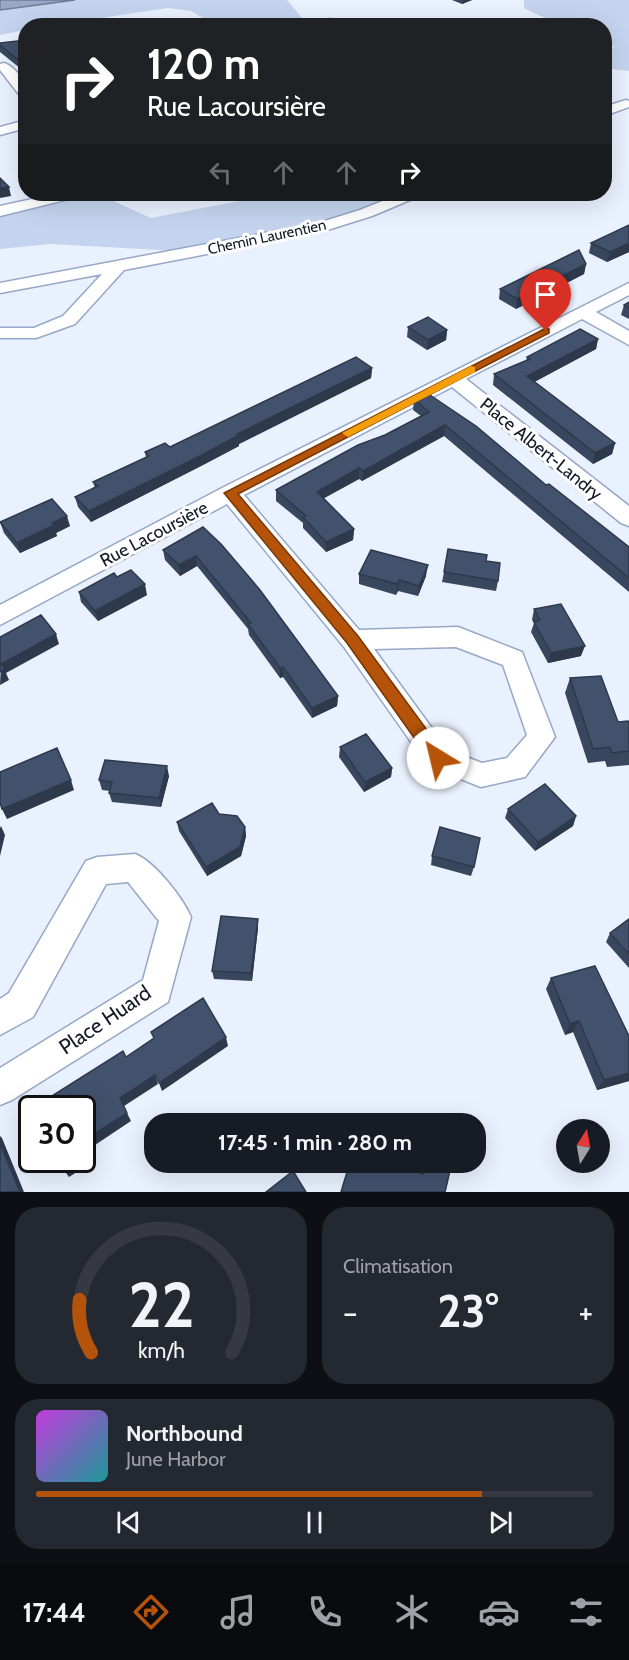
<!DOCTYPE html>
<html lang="fr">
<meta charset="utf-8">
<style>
body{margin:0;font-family:Cabin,sans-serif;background:#242831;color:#f1f3f6;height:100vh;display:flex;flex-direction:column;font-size:22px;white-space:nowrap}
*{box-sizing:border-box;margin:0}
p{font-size:20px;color:#9ea1a6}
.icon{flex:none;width:33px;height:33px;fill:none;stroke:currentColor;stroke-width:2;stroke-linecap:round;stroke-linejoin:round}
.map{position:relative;height:1192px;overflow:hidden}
.sheet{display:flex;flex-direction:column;gap:15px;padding:15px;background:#0d0f14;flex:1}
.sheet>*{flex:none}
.top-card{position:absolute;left:18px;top:18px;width:594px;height:183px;border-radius:24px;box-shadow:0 6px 24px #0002;background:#202124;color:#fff;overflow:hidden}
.needle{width:39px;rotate:11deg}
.controls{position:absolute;left:556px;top:1119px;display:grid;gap:12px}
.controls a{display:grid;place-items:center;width:54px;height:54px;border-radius:50%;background:#171b24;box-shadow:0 6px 24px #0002;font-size:30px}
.speed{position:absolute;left:18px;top:1095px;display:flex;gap:12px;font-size:30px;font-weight:700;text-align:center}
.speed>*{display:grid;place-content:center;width:78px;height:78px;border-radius:50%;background:#171b24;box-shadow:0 6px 24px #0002;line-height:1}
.speed .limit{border:3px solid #111;border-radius:9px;background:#fff;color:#111}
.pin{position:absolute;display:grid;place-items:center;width:51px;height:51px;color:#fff;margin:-62px -26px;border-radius:50% 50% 50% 0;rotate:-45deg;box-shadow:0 0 6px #0007}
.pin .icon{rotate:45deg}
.me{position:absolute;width:66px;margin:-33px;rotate:324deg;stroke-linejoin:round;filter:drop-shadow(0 0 4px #0008)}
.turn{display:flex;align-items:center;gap:21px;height:126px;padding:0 30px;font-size:27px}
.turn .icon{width:78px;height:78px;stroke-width:2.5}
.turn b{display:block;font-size:42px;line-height:51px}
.lanes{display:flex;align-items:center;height:57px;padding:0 30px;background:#0003;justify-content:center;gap:30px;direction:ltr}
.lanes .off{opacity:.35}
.big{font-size:45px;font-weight:800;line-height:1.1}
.sheet .tile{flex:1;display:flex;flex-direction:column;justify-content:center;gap:9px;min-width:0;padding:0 21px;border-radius:24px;background:#242831}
.sheet .dial{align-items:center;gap:0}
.dial svg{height:156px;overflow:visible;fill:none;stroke:#363941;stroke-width:7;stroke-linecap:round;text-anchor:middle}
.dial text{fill:#f1f3f6;stroke:none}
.song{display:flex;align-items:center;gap:18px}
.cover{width:72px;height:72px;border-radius:9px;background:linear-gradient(135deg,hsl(290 70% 55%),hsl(180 70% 35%))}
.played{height:6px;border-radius:3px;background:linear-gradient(90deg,#b45309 80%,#363941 80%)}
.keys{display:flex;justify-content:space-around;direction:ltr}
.heat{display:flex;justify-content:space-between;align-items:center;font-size:33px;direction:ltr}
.sheet .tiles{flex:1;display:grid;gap:15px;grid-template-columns:1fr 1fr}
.tile:last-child{grid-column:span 2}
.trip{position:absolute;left:144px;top:1113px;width:342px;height:60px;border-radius:24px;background:#171b24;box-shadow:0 6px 24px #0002;font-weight:800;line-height:60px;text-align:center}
.dock{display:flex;height:96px;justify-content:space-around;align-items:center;background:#090b0e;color:#9ea1a6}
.dock .icon{width:42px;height:42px}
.dock .selected{color:#b45309}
.dock b{font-size:27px;color:#f1f3f6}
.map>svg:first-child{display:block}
.green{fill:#c4d4ef}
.water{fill:#97a9c7;stroke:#6f7e96;stroke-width:1.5}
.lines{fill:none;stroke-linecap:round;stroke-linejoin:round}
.street-casing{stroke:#96a8c7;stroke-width:3}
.street{fill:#fff;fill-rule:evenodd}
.wall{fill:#39475e}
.shaded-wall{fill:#2e394c}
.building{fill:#42526d;stroke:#2e394c;stroke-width:1.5}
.route{fill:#b45309;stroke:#753606;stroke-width:1.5}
.slow{fill:#f59e0b}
.labels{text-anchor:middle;stroke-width:6;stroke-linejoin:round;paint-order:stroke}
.far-street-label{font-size:15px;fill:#131a25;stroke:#fefefe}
.street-label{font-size:18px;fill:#131a25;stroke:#fefefe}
.near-street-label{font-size:21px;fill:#131a25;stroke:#fefefe}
</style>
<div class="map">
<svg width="629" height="1192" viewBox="0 0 629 1192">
<rect width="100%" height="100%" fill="#e9f1fe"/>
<path class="green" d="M75 0H287L303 19 283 25H205V19L191 11 168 8 54 25 26 26 25 30 0 35V10Z
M524 0H629V71L605 68V48H615L605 41 604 26C566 26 559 26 524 8Z
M72 194H98L151 218 275 194H412L366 213 196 252 51 244 0 249V211Z"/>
<path class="water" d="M0 0H75L0 10Z"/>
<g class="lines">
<defs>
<path id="street" d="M330 19 334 20 335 26H323L326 20Z
M4 63C18 68 26 84 26 98L21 97 0 70V64Z
M626 100 629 101V107L604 116V107Z
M26 120V128L0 135V127Z
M55 194H80L77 197 0 216V206Z
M400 194H420L417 197 372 216 321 232 124 270 75 324 36 338H0V328H34L63 316 102 274 0 293V283L318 223 360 210Z
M629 283V295L596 312 629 331V345L582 319 466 379 629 506V526L621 523 452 387 244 495 359 630 458 627 522 652 555 737 525 777 481 787 428 766 344 647 227 504 0 625V605L222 488ZM456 647 503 665 527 735 507 758 482 763 448 750 374 649Z
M135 854C154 861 183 898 191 917L168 1002 12 1100 0 1105V1068L143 980 159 921 128 882 106 884 33 1017 0 1035V999L9 993 86 861 97 857Z"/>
</defs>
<use href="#street" class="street-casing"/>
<use href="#street" class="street"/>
</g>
<path class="wall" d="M452 0H472L462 4Z
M26 40V73L0 52V43Z
M629 225V252L607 262 589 253 591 243Z
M586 264 584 274 516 309 499 299 500 289Z
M629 302V319L621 315 624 305Z
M408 327 447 330 446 340 427 350 407 337Z
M598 339 596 349 534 382 615 443 612 454 593 464 493 385 494 374 526 361 527 357Z
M372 368 371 378 239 444V446L201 466 91 522 78 507 75 497 95 488 93 482 146 458 145 452 170 447Z
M414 399 546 485 629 547V592L444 436 362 481 359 479 324 498 354 529 353 540 326 552 303 528V523L276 501V490L385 435 421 416 413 410Z
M0 522 70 526 56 533 57 536 20 553 4 533Z
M203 527 338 696 337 706 312 718 283 677 280 678 249 635 248 629 197 566 180 576 165 560 163 550Z
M486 561 498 581 496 591 442 582 444 572Z
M359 574 426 576 418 596 398 591 396 595 359 584Z
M117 577 147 595 98 621 81 602 79 592Z
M534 609 581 656 548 663 531 632 534 623 532 620Z
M570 678 618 722 629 723V765L607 767 605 761 588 763 565 693Z
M340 747 392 768 391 777 364 792 339 757Z
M169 776 161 807 112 802 109 793 110 791 102 790 99 780Z
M508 809 576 816 573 826 535 851 505 818Z
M219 814 245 827 246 836 241 856 207 876 179 831 177 822Z
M432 856 474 867 471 876 431 865Z
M258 919V928L252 981 214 979 212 971Z
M629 919V968L606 942 610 933Z
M551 978 629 1081 597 1090 573 1032 565 1035 546 989Z"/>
<path class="shaded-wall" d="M463 0H472L462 4Z
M9 187 11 196 0 198V188Z
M629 243V252L607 262 610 252Z
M586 264 584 274 516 309 517 299Z
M447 330 446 340 427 350 428 340Z
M598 339 596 349 525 387 527 376Z
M372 368 371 378 239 444V446L201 466 91 522 89 511 237 434Z
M445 425 444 436 362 481 363 471Z
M615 443 612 454 593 464 595 453Z
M359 468V479L317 502V492Z
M67 516 70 526 56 533 57 536 20 553 17 543 52 523Z
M354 529 353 540 326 552V542Z
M196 556 197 566 180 576 179 565Z
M428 565 426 576 418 596 419 586Z
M399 580 398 591 396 595 397 584Z
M145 584 147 595 98 621 95 611Z
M56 634 59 644 6 673 9 680 0 685 1 664Z
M585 646 581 656 548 663 551 653Z
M283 667V677L280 678V668Z
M338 696 337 706 312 718V708Z
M167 766 169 776 161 807 159 798Z
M392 768 391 777 364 792 365 782Z
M71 780 74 790 7 819 2 809Z
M576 816 573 826 535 851 538 842Z
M1 826 5 835 0 856V828Z
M245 827 246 836 241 856 207 876 206 867Z
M258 919V928L252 981 251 973Z
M579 1021 573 1032 565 1035 570 1024Z
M226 1037 228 1046 162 1091 159 1083Z
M629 1073V1081L597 1090 604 1080Z
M155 1075 158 1084 124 1106 120 1098Z
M127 1113 131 1121 86 1151 91 1163 69 1177 64 1170 80 1160H82V1142Z
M0 1136 2 1138 24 1192H20L0 1143Z"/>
<path class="building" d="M26 40V66L0 45V43Z
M0 178 9 187 0 188Z
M629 225V243L610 252 591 243Z
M579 250 586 264 517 299 500 289Z
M629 302V308L624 305Z
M428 317 447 330 428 340 408 327Z
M580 329 598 339 527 376 615 443 595 453 494 374 530 359 527 357Z
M356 357 372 368 237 434 239 435 200 456 89 511 75 497 98 486 93 482 149 456 145 452 165 443 170 447Z
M427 393 476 426 546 485 549 484 629 547V578L445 425 363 471 359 468 317 492 354 529 326 542 303 517 306 516 276 490 358 445 385 435 429 412 414 399Z
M52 499 67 516 52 523 54 525 17 543 0 522Z
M203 527 221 544 260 590 338 696 312 708 283 667 280 668 248 624 251 623 196 556 179 565 163 550Z
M448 549 487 555 486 561 500 563 498 581 444 572Z
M371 550 428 565 419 586 399 580 397 584 359 574Z
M131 570 145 584 95 611 79 592 114 573 117 577Z
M561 604 585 646 551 653 534 622 540 620 534 609Z
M41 615 56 634 1 664 5 669 0 672V637Z
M601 676 618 722 628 721 629 723V751L612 753 610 747 593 749 570 678Z
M366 734 392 768 365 782 340 747Z
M57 748 71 780 2 809 0 803V772Z
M105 760 167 766 159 798 109 793 112 782 99 780Z
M545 784 576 816 538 842 508 809Z
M212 803 219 814 237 816 245 827 240 847 206 867 177 822Z
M440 827 480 838 474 867 432 856Z
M221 916 258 919 251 973 212 971Z
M629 919V954L610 933Z
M595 966 629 1036V1073L604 1080 579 1021 570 1024 551 978Z
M203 998 226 1037 159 1083 155 1075 120 1098 127 1113 82 1142V1108H37L36 1106 123 1051 126 1057 154 1038 151 1032Z
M0 1143 20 1192H0Z
M82 1147 86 1155 82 1158Z
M59 1160H80L64 1170Z
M350 1162H396L423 1174 426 1162H452L445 1192H341Z
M293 1171 306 1192H266Z"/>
<path class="route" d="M546 328 549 329V333L238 494 358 636 444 753 446 758 444 763 438 765 432 763 347 643 224 493Z"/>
<path class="slow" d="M471 366 475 367V372L352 435 348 437 342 433Z"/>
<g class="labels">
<g class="far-street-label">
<text transform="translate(267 237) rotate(-12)" y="5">Chemin Laurentien</text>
</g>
<g class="street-label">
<text transform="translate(541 449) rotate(39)" y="6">Place Albert-Landry</text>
<text transform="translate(154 534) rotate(-28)" y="6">Rue Lacoursière</text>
</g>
<g class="near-street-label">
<text transform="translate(105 1020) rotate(-34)" y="7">Place Huard</text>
</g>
</g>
</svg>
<div class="controls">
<a><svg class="needle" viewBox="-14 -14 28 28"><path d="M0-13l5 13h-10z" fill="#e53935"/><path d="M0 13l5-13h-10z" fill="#9ea1a6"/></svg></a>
</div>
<div class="speed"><div class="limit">30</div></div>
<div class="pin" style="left:546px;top:331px;background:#d93025"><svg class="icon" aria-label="arrive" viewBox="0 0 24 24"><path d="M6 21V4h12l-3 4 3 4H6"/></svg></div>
<svg class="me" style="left:438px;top:758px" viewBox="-20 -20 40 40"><circle r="19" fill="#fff"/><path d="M0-13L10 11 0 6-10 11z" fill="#b45309"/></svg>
<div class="trip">17:45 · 1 min · 280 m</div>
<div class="top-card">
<div class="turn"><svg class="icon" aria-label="right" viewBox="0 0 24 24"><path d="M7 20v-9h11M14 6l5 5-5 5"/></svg><div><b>120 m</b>Rue Lacoursière</div></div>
<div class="lanes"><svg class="icon off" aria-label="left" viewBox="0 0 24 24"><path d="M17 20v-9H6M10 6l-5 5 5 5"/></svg><svg class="icon off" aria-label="ahead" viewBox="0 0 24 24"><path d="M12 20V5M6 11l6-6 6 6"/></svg><svg class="icon off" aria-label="ahead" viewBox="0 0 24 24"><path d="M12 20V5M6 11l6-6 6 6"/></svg><svg class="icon" aria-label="right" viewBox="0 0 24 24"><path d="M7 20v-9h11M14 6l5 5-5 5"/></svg></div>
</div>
</div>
<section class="sheet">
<div class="tiles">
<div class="tile dial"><svg viewBox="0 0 100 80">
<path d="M14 69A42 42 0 1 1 86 69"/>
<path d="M14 69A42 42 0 0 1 8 42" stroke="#b45309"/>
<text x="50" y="56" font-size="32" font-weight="700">22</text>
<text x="50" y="72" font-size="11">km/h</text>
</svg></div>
<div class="tile"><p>Climatisation</p>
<div class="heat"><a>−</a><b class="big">23°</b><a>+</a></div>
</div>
<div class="tile">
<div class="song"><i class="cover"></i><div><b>Northbound</b><p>June Harbor</p></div></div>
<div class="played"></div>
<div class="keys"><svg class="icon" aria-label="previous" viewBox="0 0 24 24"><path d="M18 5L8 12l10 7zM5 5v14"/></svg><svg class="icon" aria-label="pause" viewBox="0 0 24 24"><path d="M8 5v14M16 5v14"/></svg><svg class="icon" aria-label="next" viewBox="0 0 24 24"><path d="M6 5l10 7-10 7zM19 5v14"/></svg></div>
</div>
</div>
</section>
<nav class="dock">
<b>17:44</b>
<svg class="icon selected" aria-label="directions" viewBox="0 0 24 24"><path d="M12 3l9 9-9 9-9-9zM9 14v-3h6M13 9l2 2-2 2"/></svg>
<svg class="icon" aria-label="music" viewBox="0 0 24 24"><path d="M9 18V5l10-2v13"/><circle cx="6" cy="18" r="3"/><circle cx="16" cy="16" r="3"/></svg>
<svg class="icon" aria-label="phone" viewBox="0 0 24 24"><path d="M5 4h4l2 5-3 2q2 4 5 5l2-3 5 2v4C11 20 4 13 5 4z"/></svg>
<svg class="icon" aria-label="climate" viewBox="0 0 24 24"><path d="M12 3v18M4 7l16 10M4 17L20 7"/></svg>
<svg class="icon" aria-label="car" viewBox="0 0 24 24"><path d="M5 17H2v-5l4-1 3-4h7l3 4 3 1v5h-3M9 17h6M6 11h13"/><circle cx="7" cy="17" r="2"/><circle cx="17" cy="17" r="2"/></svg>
<svg class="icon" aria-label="filters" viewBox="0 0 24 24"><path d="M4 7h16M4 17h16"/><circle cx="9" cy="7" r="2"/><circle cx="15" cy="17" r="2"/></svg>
</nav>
